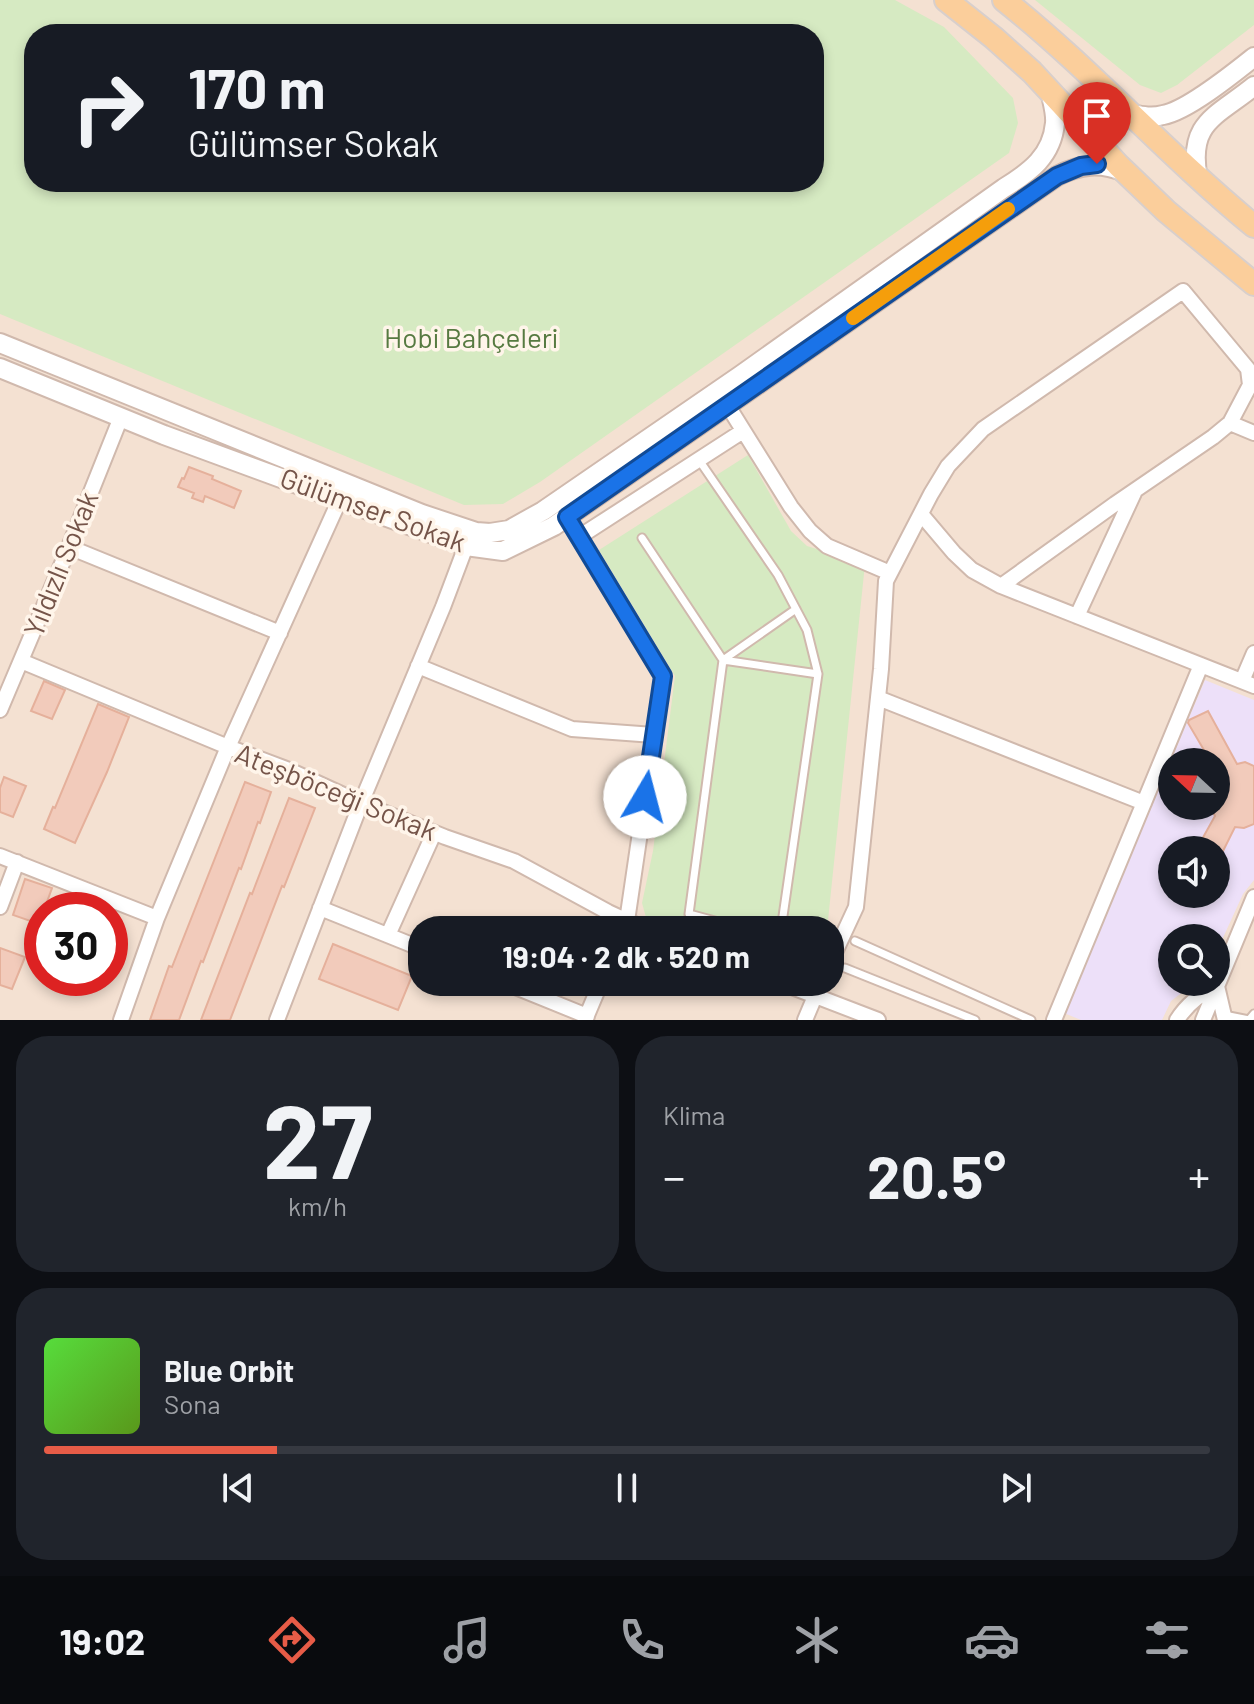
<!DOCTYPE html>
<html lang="tr">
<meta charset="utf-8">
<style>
body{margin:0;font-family:Barlow,sans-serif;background:#20242c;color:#f1f3f6;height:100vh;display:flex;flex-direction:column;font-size:30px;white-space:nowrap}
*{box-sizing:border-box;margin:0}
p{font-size:26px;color:#9ea1a6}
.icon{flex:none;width:44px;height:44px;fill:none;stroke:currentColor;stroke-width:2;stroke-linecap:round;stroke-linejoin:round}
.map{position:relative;height:1020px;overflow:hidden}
.panel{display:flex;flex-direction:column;gap:16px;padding:16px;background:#0d0f14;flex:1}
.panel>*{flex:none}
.guide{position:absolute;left:24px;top:24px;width:800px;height:168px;border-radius:32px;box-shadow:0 4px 12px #0003;background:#171b24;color:#f1f3f6;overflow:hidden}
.needle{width:52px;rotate:292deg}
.tools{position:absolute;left:1158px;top:748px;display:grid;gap:16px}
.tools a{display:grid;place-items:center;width:72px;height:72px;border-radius:50%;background:#171b24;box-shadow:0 4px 12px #0003;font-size:40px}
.speed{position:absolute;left:24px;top:892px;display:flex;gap:16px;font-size:40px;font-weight:700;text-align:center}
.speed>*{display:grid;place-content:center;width:104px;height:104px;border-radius:50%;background:#171b24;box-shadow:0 4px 12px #0003;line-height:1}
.speed .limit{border:12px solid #d22;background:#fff;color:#111}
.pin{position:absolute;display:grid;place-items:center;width:68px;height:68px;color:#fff;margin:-82px -34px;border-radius:50% 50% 50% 0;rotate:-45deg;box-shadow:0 0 8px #0007}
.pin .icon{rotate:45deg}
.me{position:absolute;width:88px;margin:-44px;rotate:8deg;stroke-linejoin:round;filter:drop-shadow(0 0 6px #0008)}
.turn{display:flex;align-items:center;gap:28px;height:168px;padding:0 32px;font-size:36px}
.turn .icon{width:104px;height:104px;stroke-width:2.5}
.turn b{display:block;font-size:56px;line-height:68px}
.big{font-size:60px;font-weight:700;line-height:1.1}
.panel .card{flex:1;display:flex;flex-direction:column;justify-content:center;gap:12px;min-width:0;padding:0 28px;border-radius:32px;background:#20242c}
.panel .dial{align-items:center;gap:0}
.dial b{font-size:104px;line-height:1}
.song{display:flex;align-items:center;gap:24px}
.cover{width:96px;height:96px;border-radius:12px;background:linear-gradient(135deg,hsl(110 70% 55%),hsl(90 70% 35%))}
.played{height:8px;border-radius:4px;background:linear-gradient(90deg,#e75c47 20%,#363941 20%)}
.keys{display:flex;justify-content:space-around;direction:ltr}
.heat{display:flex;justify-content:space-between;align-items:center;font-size:44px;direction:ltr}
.panel .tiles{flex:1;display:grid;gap:16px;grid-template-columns:1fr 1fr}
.card:last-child{grid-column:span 2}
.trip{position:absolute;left:408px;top:916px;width:436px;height:80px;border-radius:32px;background:#171b24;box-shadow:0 4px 12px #0003;font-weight:700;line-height:80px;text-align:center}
.tabs{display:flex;height:128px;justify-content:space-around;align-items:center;background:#090b0e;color:#9ea1a6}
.tabs .icon{width:56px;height:56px}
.tabs .selected{color:#e75c47}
.tabs b{font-size:36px;color:#f1f3f6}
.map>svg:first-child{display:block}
.residential{fill:#f4e1d2;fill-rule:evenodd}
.education{fill:#ede0f9;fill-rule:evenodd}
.green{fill:#d6eac2;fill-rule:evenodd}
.building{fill:#f2cbbb;stroke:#e5b09b;stroke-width:2}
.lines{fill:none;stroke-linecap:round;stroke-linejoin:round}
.service-casing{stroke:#d0b9ad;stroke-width:11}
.minor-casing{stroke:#d0b9ad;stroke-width:18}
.tertiary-casing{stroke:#d0b9ad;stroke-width:22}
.primary-casing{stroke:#d8cfcc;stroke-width:26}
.service{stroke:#fff;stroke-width:7}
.minor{stroke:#fff;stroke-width:14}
.tertiary{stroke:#fff;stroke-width:18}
.primary{stroke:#fbce9b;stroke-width:22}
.route-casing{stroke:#114b97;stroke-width:20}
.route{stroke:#1a73e8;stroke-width:14}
.slow{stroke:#f59e0b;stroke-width:14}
.labels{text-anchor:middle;stroke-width:7;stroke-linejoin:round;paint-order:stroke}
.park-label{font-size:28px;fill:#577a41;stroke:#fff5ea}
.street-label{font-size:28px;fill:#755449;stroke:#fff5ea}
</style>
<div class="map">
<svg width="1254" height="1020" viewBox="0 0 1254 1020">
<rect width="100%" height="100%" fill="#fcf0e3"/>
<path class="residential" d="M0 0H1254V1020H0ZM34 34H814V182H34ZM1172 762H1216V806H1172ZM1172 850H1216V894H1172ZM42 910H110V978H42ZM422 930H830V982H422ZM1172 938H1216V982H1172Z"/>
<path class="education" d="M1205 680 1254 700V880L1243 894 1216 953V938H1172V982H1196L1171 1001 1162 1020H1081L1064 1013ZM1172 762H1216V806H1172ZM1172 850H1216V894H1172Z"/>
<path class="green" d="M0 0H895L944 27 1013 98 1018 123 1009 153 540 482 503 504 464 505 0 314ZM34 34H814V182H34Z
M1035 0H1254V25L1177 85 1161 93 1140 85Z
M748 455 791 531 807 546 865 564 827 930H669L647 921 642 903 653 851 675 676 599 550Z"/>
<path class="building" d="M189 467 213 476 212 479 241 491 234 508 205 496 203 502 192 498 194 493 178 487 182 478 184 479Z
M44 681 65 690 52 719 31 711Z
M98 704 129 717 107 772 75 843 44 829 53 807 55 808Z
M1208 711 1237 764 1245 762 1254 766V824L1244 828 1235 827 1216 865V850H1196L1215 816 1210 806H1216V762H1211L1188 723 1189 720Z
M4 777 26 786 13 817 0 812V788Z
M245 782 271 792 260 823 258 822 241 869 239 868 203 962 201 961 179 1020H150L169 966 172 967Z
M289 798 315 808 284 887 282 886 230 1020H201L250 893 252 894Z
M25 879 52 888 44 910H42L39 924 13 915Z
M333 944 412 976 398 1010 319 979Z
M0 948 25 957 12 989 0 985Z"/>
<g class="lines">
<defs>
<path id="service" d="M699 460 778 575 807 630 818 674 781 930
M642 538 723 660 689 914 748 930
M796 609 723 660 818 674
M855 941 1031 1020
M845 968 975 1020
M1224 1015 1249 1020 1254 1014"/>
<path id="minor" d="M723 398 791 507 810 531 827 546 890 573
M1230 423 1254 433
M921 514 954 553 972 570 1001 586 1254 686
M567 517 663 676 627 921 623 930
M579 537 743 431
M69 547 280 633
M1077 616 1134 493
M21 661 228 747 289 770 361 803 445 837 514 861 608 912 647 930
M418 666 572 729 654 735
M1242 681 1254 653
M878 698 1144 803
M0 710 69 547 121 417
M0 856 157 918
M0 907 17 862
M320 908 422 949
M388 935 434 833
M830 963 856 907 881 669 886 581 931 494 948 466 983 429 1183 291 1248 369 1250 385 1230 423 1213 437 1115 504 1001 586
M503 982 587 1016
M779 982 878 1020
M1217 986 1225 1020
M121 1020 157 918 228 747 340 499
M277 1020 361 803 443 607 466 546
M585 1020 601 982
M805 1020 821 982
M1054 1020 1201 665
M1177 1020C1187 1004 1200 994 1217 986
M1203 1020 1254 897"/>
<path id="tertiary" d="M1131 114C1142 116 1152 118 1163 115 1187 111 1234 73 1254 57
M1198 179C1187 122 1216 117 1254 86
M0 343 422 514 476 532 490 533 509 530 543 511 741 375 1004 188C1030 172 1052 156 1055 123 1056 113 1052 101 1050 90
M0 368 164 435 466 546 503 551 554 526 1057 176C1080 164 1100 162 1125 172"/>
<path id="primary" d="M946 0 994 38 1032 72 1119 166 1166 211 1254 284
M1004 0C1092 70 1167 155 1254 226"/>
</defs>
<use href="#service" class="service-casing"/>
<use href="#minor" class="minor-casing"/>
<use href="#tertiary" class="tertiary-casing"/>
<use href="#primary" class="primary-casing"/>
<use href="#service" class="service"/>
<use href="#minor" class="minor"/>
<use href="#tertiary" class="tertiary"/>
<use href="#primary" class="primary"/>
</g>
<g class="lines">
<defs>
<path id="route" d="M645 797 663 676 567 517 1057 176 1081 166 1097 164"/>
</defs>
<use href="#route" class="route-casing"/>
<use href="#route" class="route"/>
<path class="slow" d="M853 318 1008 209"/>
</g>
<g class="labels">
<g class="park-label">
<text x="471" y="348">Hobi Bahçeleri</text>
</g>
<g class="street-label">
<text transform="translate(373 510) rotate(20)" y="10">Gülümser Sokak</text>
<text transform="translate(61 564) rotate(-68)" y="10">Yıldızlı Sokak</text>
<text transform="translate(336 792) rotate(22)" y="10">Ateşböceği Sokak</text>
</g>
</g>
</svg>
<div class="tools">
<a><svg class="needle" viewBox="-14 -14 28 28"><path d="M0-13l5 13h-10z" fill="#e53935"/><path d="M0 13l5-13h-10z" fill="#9ea1a6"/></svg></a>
<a><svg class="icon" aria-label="sound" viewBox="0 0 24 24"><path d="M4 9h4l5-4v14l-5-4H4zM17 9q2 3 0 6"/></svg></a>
<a><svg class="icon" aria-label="search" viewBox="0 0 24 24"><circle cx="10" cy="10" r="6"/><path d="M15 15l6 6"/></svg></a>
</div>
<div class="speed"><div class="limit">30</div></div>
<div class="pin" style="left:1097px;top:164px;background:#d93025"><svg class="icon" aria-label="arrive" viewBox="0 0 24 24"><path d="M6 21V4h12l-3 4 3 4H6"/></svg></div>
<svg class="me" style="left:645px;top:797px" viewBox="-20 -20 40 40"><circle r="19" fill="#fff"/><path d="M0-13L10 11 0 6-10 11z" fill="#1a73e8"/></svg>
<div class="trip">19:04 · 2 dk · 520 m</div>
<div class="guide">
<div class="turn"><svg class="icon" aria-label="right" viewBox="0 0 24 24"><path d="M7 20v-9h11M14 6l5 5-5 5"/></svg><div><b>170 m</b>Gülümser Sokak</div></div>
</div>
</div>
<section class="panel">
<div class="tiles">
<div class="card dial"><b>27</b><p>km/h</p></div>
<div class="card"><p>Klima</p>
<div class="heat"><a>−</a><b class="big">20.5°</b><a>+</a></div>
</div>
<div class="card">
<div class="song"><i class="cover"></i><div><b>Blue Orbit</b><p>Sona</p></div></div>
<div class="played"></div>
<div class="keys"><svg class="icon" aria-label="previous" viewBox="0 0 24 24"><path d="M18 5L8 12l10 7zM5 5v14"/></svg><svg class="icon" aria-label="pause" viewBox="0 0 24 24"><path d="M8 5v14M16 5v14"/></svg><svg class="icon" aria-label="next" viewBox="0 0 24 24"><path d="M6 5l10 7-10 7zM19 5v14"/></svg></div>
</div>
</div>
</section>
<nav class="tabs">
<b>19:02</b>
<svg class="icon selected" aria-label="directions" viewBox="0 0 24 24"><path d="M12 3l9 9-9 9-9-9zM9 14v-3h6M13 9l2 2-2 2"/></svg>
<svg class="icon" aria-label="music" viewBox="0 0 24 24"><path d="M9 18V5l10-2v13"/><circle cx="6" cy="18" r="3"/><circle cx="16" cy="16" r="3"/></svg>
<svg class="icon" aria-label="phone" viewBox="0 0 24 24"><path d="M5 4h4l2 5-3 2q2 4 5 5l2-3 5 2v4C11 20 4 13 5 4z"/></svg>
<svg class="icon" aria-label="climate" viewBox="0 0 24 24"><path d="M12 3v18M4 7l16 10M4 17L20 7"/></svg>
<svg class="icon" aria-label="car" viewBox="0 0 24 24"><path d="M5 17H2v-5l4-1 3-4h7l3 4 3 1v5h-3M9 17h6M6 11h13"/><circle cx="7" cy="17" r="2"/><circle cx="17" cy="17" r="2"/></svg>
<svg class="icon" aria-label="filters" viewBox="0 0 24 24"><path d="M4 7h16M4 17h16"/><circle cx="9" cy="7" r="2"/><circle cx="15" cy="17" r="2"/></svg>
</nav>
